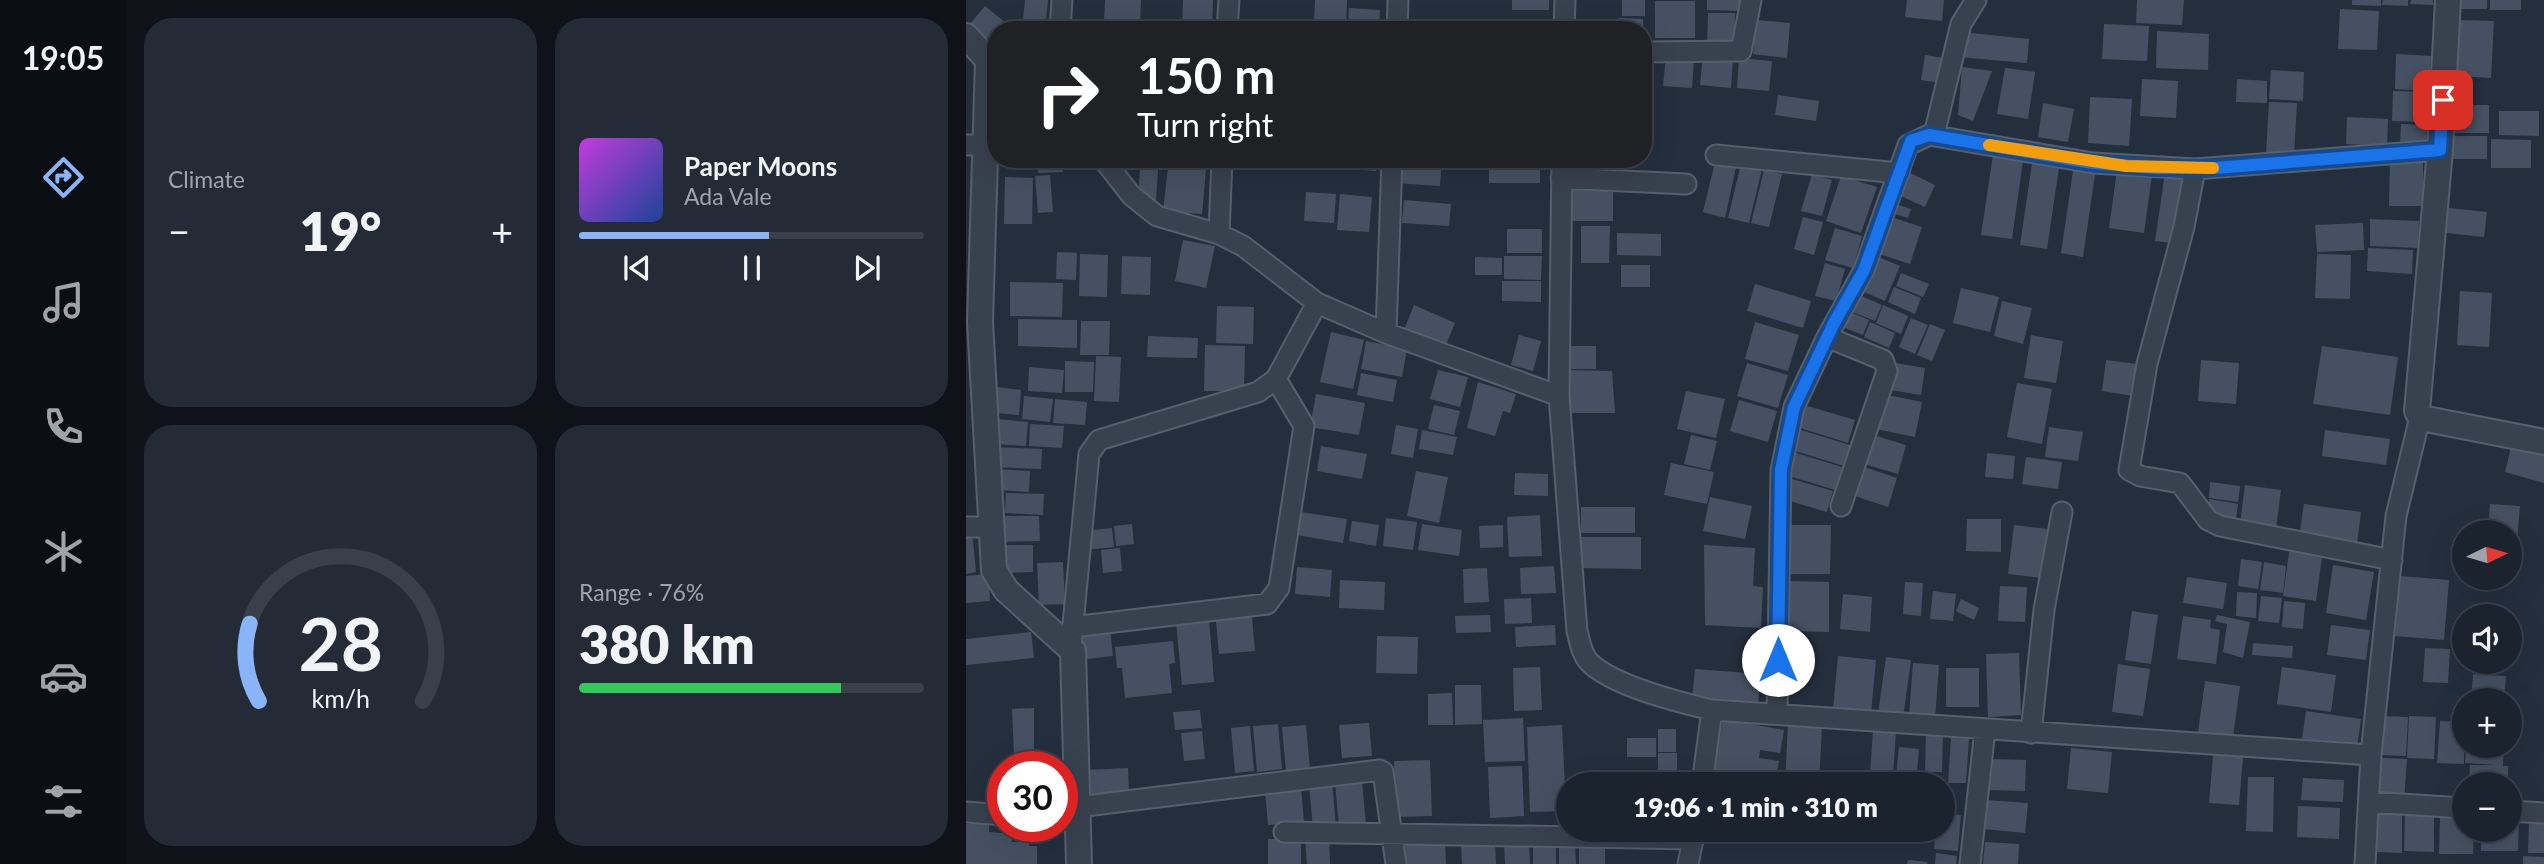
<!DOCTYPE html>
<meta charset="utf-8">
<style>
body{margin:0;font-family:Lato,sans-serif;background:#242b36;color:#f1f3f6;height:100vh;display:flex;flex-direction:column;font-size:26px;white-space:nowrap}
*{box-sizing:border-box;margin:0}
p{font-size:23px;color:#a0a4aa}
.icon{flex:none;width:38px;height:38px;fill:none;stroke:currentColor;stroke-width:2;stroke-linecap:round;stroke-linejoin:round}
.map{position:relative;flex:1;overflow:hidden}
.details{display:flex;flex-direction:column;gap:18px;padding:18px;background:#0f1319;width:840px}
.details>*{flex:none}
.hud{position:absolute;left:21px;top:21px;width:665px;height:147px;border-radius:28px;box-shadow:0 7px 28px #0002,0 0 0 2px #39404a;background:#202124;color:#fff;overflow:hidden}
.needle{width:46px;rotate:85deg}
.controls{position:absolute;left:1486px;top:520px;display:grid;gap:14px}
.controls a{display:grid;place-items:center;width:70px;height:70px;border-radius:50%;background:#1b232e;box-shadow:0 7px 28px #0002,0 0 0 2px #39404a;font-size:35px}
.speed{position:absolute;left:21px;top:751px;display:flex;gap:14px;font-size:35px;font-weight:700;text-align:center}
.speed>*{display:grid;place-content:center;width:91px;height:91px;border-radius:50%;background:#1b232e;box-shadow:0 7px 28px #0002,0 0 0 2px #39404a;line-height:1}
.speed .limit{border:10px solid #d22;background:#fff;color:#111}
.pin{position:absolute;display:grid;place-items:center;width:60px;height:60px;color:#fff;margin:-30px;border-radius:14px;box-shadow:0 4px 10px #0006}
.me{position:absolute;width:77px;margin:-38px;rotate:0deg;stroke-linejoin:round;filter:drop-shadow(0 0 5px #0008)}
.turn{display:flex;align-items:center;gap:24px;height:147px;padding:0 35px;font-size:32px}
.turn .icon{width:91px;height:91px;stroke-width:2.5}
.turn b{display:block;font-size:49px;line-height:60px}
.big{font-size:52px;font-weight:800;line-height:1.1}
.details .card{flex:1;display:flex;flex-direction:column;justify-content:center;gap:10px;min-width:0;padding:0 24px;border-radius:28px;background:#242b36}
.details .dial{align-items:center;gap:0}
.dial svg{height:182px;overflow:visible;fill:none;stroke:#39404a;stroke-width:7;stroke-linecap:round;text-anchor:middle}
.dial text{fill:#f1f3f6;stroke:none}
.song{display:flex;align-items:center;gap:21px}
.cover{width:84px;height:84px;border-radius:10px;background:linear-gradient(135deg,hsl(290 70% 55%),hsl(220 70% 35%))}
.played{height:7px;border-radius:4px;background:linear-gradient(90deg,#8ab4f8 55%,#39404a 55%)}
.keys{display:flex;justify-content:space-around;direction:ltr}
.heat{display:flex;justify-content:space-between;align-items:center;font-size:38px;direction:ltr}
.charge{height:10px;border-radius:5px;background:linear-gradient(90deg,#34c759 76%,#39404a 0)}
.details .tiles{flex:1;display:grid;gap:18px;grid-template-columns:repeat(2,1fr)}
.trip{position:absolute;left:590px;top:772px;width:399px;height:70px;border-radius:35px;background:#1b232e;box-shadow:0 7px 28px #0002,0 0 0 2px #39404a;font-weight:800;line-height:70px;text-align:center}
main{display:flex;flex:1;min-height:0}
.dock{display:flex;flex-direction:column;width:126px;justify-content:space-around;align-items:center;background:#0b0e12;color:#a0a4aa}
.dock .icon{width:49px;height:49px}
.dock .selected{color:#8ab4f8}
.dock b{font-size:32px;color:#f1f3f6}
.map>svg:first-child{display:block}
.building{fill:#455162}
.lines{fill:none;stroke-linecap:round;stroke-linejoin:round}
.minor-casing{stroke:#565f6c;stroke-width:23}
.tertiary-casing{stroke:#565f6c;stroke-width:28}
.minor{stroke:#38414e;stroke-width:19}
.tertiary{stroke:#38414e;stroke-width:24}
.route-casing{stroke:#114b97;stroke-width:18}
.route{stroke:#1a73e8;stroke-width:12}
.slow{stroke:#f59e0b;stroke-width:12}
</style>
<main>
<nav class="dock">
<b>19:05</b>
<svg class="icon selected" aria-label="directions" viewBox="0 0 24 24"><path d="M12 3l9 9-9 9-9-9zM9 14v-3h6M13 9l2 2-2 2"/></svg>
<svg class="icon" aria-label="music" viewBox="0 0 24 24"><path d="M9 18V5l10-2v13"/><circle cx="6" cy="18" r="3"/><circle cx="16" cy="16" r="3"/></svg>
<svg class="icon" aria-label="phone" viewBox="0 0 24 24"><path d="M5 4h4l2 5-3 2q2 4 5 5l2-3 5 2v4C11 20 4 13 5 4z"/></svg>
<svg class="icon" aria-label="climate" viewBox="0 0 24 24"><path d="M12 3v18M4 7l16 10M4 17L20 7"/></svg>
<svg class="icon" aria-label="car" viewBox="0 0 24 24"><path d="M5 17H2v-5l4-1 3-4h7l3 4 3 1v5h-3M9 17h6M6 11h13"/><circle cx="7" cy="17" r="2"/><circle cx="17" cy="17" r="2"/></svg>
<svg class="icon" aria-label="filters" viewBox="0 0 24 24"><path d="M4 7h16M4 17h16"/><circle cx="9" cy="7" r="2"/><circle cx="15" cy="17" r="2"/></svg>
</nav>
<section class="details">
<div class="tiles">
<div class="card"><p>Climate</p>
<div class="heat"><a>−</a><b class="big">19°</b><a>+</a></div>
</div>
<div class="card">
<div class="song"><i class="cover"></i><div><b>Paper Moons</b><p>Ada Vale</p></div></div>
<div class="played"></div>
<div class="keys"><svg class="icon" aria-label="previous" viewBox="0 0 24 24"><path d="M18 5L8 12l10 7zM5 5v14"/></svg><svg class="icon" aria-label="pause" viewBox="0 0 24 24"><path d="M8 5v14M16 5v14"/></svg><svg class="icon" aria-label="next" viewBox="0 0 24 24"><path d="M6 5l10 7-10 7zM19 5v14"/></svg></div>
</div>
<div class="card dial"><svg viewBox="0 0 100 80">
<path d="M14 69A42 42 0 1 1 86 69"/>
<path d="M14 69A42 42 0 0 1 10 35" stroke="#8ab4f8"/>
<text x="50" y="56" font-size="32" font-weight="700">28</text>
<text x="50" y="72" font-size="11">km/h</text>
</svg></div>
<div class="card"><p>Range · 76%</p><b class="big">380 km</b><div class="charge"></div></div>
</div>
</section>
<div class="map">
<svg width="1578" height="864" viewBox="0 0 1578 864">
<rect width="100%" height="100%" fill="#242f3e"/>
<path class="building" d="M59 0H82L79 30H56Z
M139 0H175L174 24 138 22Z
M217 0H247L246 30H216Z
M349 0H381L380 25 348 23Z
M546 0H583V10H546Z
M656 0H679V16H656Z
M741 0H777V11L741 10Z
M941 0H978L976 21 939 17Z
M1171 0H1218L1216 25 1170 23Z
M1386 0H1415V6L1386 5Z
M1417 0H1442V6L1416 5Z
M1445 0H1467V5L1444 4Z
M1495 0H1521V9H1495Z
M1524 0H1555V10H1524Z
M689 1H729V38H689Z
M19 6 40 23 35 30H30L25 42 4 24Z
M383 8 414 10 413 30 382 28Z
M1374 9 1413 11 1411 50 1372 49Z
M742 13H769L768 48H741Z
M653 18 677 19V30H653Z
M541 19H583V30H541Z
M790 20 824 23 821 58 787 54Z
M1492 20 1528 21 1525 78 1490 76Z
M440 21 472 23V30H439Z
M1138 24 1183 26 1181 61 1136 59Z
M1191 31 1243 34 1242 70 1190 68Z
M996 32 1063 39 1061 63 993 57Z
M1430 54 1465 56 1463 91 1429 89Z
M737 55 767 58 765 88 734 85Z
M959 55 977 58 974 83 955 80Z
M700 56 728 59 726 88 697 86Z
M773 58 806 61 803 91 771 88Z
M996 67 1026 71 1007 121 992 115Z
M1039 68 1069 72 1062 119 1031 114Z
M1305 70 1338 72 1337 101 1303 99Z
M1176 79 1212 81 1210 118 1174 116Z
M1271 79 1301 81V103L1270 102Z
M1427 91 1463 92 1462 122 1426 121Z
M812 95 853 101 850 121 809 115Z
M1124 97 1166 99 1163 146 1122 143Z
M1303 102 1331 103 1328 155 1300 153Z
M1077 103 1108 109 1102 142 1072 137Z
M1479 105H1523V133H1479Z
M1533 111H1573V136L1533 135Z
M1381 117 1422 119 1421 146 1380 144Z
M1435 124 1461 125 1460 146 1434 145Z
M1481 136H1521V159H1481Z
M1525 139 1565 140V168H1525Z
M1028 148 1058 153 1046 239 1015 235Z
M1067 157 1094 161 1081 249 1054 245Z
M97 159V172L72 173V160Z
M203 159H241L236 214 197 211Z
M263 159H301L300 169 263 167Z
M384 159H411L410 171 383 169Z
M431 159H476L474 186 429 183Z
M603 159H627V174H603Z
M630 159H654V172H630Z
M523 161H574V183H523Z
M749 162 770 167 759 218 737 212Z
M1424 162H1457V206H1423Z
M775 164 796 169 783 223 762 218Z
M1108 164 1130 168 1117 257 1095 253Z
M174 169 192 170 190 200H172Z
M798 170 816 174 803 227 785 223Z
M938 170 969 185 959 207 928 193Z
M1151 170 1186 175 1178 233 1143 228Z
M1199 173 1216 176 1207 243 1189 241Z
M846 174 866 180 856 216 835 211Z
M84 175 87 212 72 213 69 176Z
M875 176 911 187 895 233 860 221Z
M39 177 67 178 66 224H38Z
M606 189H647V221H605Z
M340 192 370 194 368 223 338 221Z
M374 194 406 197 403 232 371 230Z
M438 200 485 204 483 226 436 223Z
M926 203 945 209 942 218 923 212Z
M1475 207 1521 212 1518 237 1472 232Z
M837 217 857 222 848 255 828 249Z
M925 217 956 227 944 264 913 254Z
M1404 219 1453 221 1452 248 1404 246Z
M1397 223 1398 250 1351 252 1349 225Z
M615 226H644L643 263H615Z
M869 228 896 236 887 268 859 260Z
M541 229H576V253H541Z
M651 233 695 234V256L651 255Z
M217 240 249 246 240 288 209 281Z
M1402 248 1447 250 1446 274 1401 271Z
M91 252 111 253 110 280 90 279Z
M114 254 142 255 141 297 113 296Z
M1351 254 1385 255 1384 299 1349 298Z
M156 256 185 257 184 295 155 294Z
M538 256H576L575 280 538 279Z
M910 256 934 266 919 301 896 291Z
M509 257 536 258V275H509Z
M859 263 879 269 870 301 849 296Z
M655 265H684V287H655Z
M935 273 963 284 957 297 930 286Z
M536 281H575V302L536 301Z
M44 282 97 283 96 317 44 316Z
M789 284 845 301 837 328 781 311Z
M928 287 955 298 949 314 922 302Z
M995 288 1033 297 1024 332 987 323Z
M1494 291 1526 293 1523 347 1491 345Z
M891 294 916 305 909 321 884 311Z
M1036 301 1066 308 1057 344 1028 336Z
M448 305 489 323 479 347 438 330Z
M917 305 942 316 935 334 910 323Z
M251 306 288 307 287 344 250 343Z
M882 311 903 320 897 335 876 327Z
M945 318 962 325 949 354 933 347Z
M52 319 111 320V348L52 346Z
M115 321H144L143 355H114Z
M789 322 833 335 822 371 779 359Z
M904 322 929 333 923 348 898 337Z
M964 324 979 330 966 361 951 355Z
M365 332 398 340 387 389 354 382Z
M553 335 575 341 567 371 545 365Z
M1065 335 1097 341 1090 383 1058 378Z
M182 336 232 338 231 358 181 357Z
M400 341 441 349 436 377 395 369Z
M239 345 279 346 278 391H238Z
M599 346H630V369H599Z
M1356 346 1432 357 1424 415 1347 404Z
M130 356 155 357 153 402 128 401Z
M1140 360 1179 365 1174 397 1136 391Z
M1235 360 1273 363 1270 404 1232 401Z
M99 361 128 362 127 392H99Z
M923 362 959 368 955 395 919 389Z
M781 363 822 375 812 408 771 396Z
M63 367 98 370 96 393 62 391Z
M472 370 502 377 494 407 464 399Z
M600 370 646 371 649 413H602Z
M395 373 431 380 427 402 391 395Z
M512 382 550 394 544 413 537 411 529 436 501 428Z
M1051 383 1086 389 1076 444 1041 437Z
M31 387 55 390 53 415 28 413Z
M720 391 759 399 750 438 711 429Z
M350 394 399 403 393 435 344 427Z
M917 394 956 402 949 437 910 429Z
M58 396 87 399 84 422 56 419Z
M89 399 121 402 119 425 87 423Z
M773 400 811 411 802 442 764 431Z
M468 405 494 411 488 435 462 429Z
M838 405 889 420 882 443 831 427Z
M29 419 62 422 60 446 28 444Z
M64 424 98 426 96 448 63 446Z
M430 425 452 429 447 458 425 454Z
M1083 427 1117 432 1112 461 1079 457Z
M832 429 884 445 878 466 826 450Z
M456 430 491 437 487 455 453 449Z
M1359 430 1424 439 1420 465 1356 456Z
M725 435 751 441 744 470 718 464Z
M907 435 940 445 932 474 898 464Z
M1546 444 1578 454V483L1539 472Z
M355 446 401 454 396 479 351 471Z
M26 447 76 449 75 469 25 467Z
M830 453 876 467 869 490 823 476Z
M1021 453 1049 456 1047 479 1019 477Z
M1060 457 1096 462 1092 489 1056 484Z
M705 463 748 472 741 504 698 495Z
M895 466 931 478 922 507 886 495Z
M29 469 64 471 63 492 28 490Z
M450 471 482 477 473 523 441 516Z
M549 473 582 474V496L548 495Z
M826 479 867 491 861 512 820 500Z
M1244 482 1274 486 1272 502 1243 498Z
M1279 485 1315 490 1310 529 1274 524Z
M40 493 78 494 77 515 39 513Z
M744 497 786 506 779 539 737 531Z
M1243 499 1272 504 1270 519 1241 514Z
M1338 504 1395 512 1391 545 1333 537Z
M1524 504 1554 506 1550 552 1544 551V532H1522Z
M615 507H669V533H615Z
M335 512 381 519 377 543 331 535Z
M574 515 576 556 543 557 541 517Z
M32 516H73L74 541 32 542Z
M420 518 451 522 447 550 417 546Z
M1001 519H1035V552L1000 551Z
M386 521 413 525 410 546 383 541Z
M166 524 168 544 150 546 148 526Z
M456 524 496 530 493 556 452 550Z
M537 525V547L514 548 513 526Z
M820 525H865L864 574H819Z
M1048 525 1081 529 1076 578 1042 574Z
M146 528 148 547 119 550 117 531Z
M6 531 10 572 0 574V532Z
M613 537H675V569L612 568Z
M33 545H67V572L33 573Z
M738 545 789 548 787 586 797 587 795 628 739 625Z
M1324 546 1357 550 1350 601 1317 596Z
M154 548 156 571 137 573 135 550Z
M1275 559 1296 562 1292 589 1272 586Z
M97 562 99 604 73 605 71 563Z
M1298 562 1320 566 1317 593 1294 590Z
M1367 565 1408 572 1400 620 1360 613Z
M588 566 590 593 555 594 554 568Z
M331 567 366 570 364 597 329 594Z
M521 568 523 602 498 603 497 569Z
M22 574 24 601 0 603V576Z
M1434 576 1483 580 1478 640 1429 636Z
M1221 577 1261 583 1257 609 1217 603Z
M374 580 419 582 418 610 373 608Z
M821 581 863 582V632L821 631Z
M939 582 957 583 955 616 937 614Z
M1034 586 1061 587 1059 622 1032 621Z
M967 591 990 594 987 621 964 619Z
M1271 592 1291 593 1290 618 1270 616Z
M877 594 906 597 904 632 874 629Z
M1295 596 1316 598 1313 623 1292 621Z
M565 598 566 623 539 624 538 599Z
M995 599 1013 608 1008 620 990 611Z
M1318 601 1339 603 1337 629 1316 627Z
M285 607 289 651 253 654 249 611Z
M1166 611 1192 615 1185 664 1159 660Z
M524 615 525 632 490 633 489 616Z
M1251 615 1284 622 1277 658 1257 652 1261 624 1249 621Z
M1217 616 1245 620 1244 628 1254 630 1250 664 1211 659Z
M243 619 248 682 216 685 210 622Z
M589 625 590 645 550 647 549 627Z
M1365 625 1404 630 1400 660 1361 655Z
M144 629 147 656 112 660 109 632Z
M65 632 68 658 0 665V639Z
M411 636 452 637 451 674 410 673Z
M207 641 209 663 203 664 206 693 159 698 156 668H151L149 647Z
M1287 643 1327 646 1326 658 1286 655Z
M1459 648 1484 649 1482 683 1457 682Z
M1053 653 1055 715 1022 717 1020 654Z
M872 656 910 660 905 713 867 709Z
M920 657 945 660 937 718 912 714Z
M947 663 973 665 969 719 943 717Z
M1152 664 1184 669 1177 716 1146 712Z
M574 667 576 710 548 711 547 668Z
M1316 667 1370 675 1365 712 1311 704Z
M980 668H1013V707H980Z
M729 669 795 674 792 706 726 700Z
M1507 674 1540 676 1538 700H1505Z
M1239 681 1274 686 1267 737 1232 732Z
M489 685H515L516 724 489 725Z
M486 693 487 725H462V694Z
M68 708V755H48L46 709Z
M234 710 236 728 209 730 207 712Z
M1340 711 1395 719 1391 747 1336 739Z
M1416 716 1442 717 1440 756 1413 755Z
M1443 716 1470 717 1468 759 1441 758Z
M557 718 559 761 519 762 517 720Z
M757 719 818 730 814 753 794 750 793 758 813 761 809 782 748 771Z
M1474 721 1498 722V764L1471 763Z
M403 723 406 756 376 758 373 725Z
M312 724 316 769 291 772 287 726Z
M822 724 856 726 853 784 819 782Z
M340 725 344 769 320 771 316 727Z
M596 725 600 811 564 812 561 727Z
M284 726 288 771 269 773 265 728Z
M692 729H710V752H692Z
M907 730 930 731 927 776 904 775Z
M236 731 239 759 218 761 215 733Z
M960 734H977L976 772H959Z
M661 738H690V757H661Z
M985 738 1003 739 1000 783H982Z
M1500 746H1538L1537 766H1542V784H1503L1504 765H1528L1499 763Z
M933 747 953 749 950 784H929Z
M1105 748 1146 752 1142 793 1101 789Z
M692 753H711V783H692Z
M1247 755 1277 757 1273 805 1243 803Z
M1415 758 1441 759 1438 801 1412 800Z
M1025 759 1060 760 1059 791 1024 790Z
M464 760 466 816 430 817 428 761Z
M556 766 558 816 524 818 522 767Z
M162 768 163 792 120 794 119 770Z
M1282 777H1308L1307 832 1280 831Z
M1337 778 1378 780 1377 802 1335 800Z
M366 781 370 827 347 829 343 783Z
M396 781 400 825 373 827 369 783Z
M335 787 338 822 302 825 299 791Z
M1020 800 1062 803 1059 833 1017 829Z
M1332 806 1374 808 1373 839 1331 837Z
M1411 810H1436V853L1411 852Z
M1439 812H1468V852L1438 851Z
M976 813 995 815 992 851 968 849 970 830H976Z
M1474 814 1498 815V830H1508L1507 854H1473Z
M1544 818H1553L1552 851H1515V830H1544Z
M1563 820 1578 821V853H1562Z
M0 824H23V832L46 834V842H63V846H71V864H0Z
M363 836 364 864H341L339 837Z
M302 839H335V864H302Z
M479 839 480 864H440L439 840Z
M529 841 530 864H496L495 843Z
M563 841 564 864H539L538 842Z
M567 842H590V864H567Z
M1019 842 1053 844 1052 864H1017Z
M613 843H639V864H613Z
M593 844H609L610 864H593Z
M970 853 991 856 990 864H969Z
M1557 856 1578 857V864H1557Z
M942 860 962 862 961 864H941Z"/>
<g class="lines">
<defs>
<path id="minor" d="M94 30 96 0
M261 30 263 0
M431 30 432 0
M598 30 599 0
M677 52 775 51 785 0
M968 135 995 24 1010 0
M0 145H19
M750 155 933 173
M137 159 165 195 191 216 253 234 277 246 351 303 420 333 593 396
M596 159 593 396 611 631C614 642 615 653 623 662 647 686 712 702 746 710L1405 755
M1229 169 1218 227 1181 364 1163 470 1174 476 1214 483 1242 520 1254 526 1426 560
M595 178 720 184
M253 234 256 159
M420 333 426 159
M861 337 898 270 942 145 963 135 1127 163 1229 169 1474 150
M0 527H26
M106 627 301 604 313 588 338 426 310 379
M105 646 123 454 133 440 292 392 310 379 351 303
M811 714 815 470 828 407 861 337 917 360 921 371 875 506
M1065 733 1078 610 1096 512
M736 784 746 710
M1403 802 1498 808
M111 807 414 770 417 772 430 864
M1544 811 1578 813
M0 812 37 815
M318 832 728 839
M722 864 729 830
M1004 864 1019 730
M1399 864 1405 755 1430 516 1454 417"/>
<path id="tertiary" d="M1482 0 1474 150 1451 411 1454 417 1460 419 1578 442
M0 36 22 60 14 322 28 570 40 590 107 651 113 864"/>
</defs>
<use href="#minor" class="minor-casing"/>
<use href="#tertiary" class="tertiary-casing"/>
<use href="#minor" class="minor"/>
<use href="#tertiary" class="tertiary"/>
</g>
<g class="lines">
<defs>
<path id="route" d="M812 660 815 470 828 407 868 323 898 270 945 141 963 135 1127 163 1191 168H1249L1474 150 1477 100"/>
</defs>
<use href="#route" class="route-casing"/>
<use href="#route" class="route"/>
<path class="slow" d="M1023 145 1160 166 1247 168"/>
</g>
</svg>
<div class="controls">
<a><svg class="needle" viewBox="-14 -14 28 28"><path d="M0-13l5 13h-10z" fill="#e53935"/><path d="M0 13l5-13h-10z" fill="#a0a4aa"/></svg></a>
<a><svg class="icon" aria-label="sound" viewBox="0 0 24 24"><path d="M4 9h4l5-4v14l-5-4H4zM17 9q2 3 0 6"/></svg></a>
<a>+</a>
<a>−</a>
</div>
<div class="speed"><div class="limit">30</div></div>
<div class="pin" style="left:1477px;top:100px;background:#d93025"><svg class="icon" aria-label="arrive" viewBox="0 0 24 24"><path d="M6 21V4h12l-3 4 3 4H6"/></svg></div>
<svg class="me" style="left:812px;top:660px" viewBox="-20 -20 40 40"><circle r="19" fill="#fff"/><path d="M0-13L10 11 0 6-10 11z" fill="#1a73e8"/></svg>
<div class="trip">19:06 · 1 min · 310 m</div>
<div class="hud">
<div class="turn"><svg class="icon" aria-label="right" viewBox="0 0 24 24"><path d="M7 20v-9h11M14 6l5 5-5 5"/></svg><div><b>150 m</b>Turn right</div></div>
</div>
</div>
</main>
